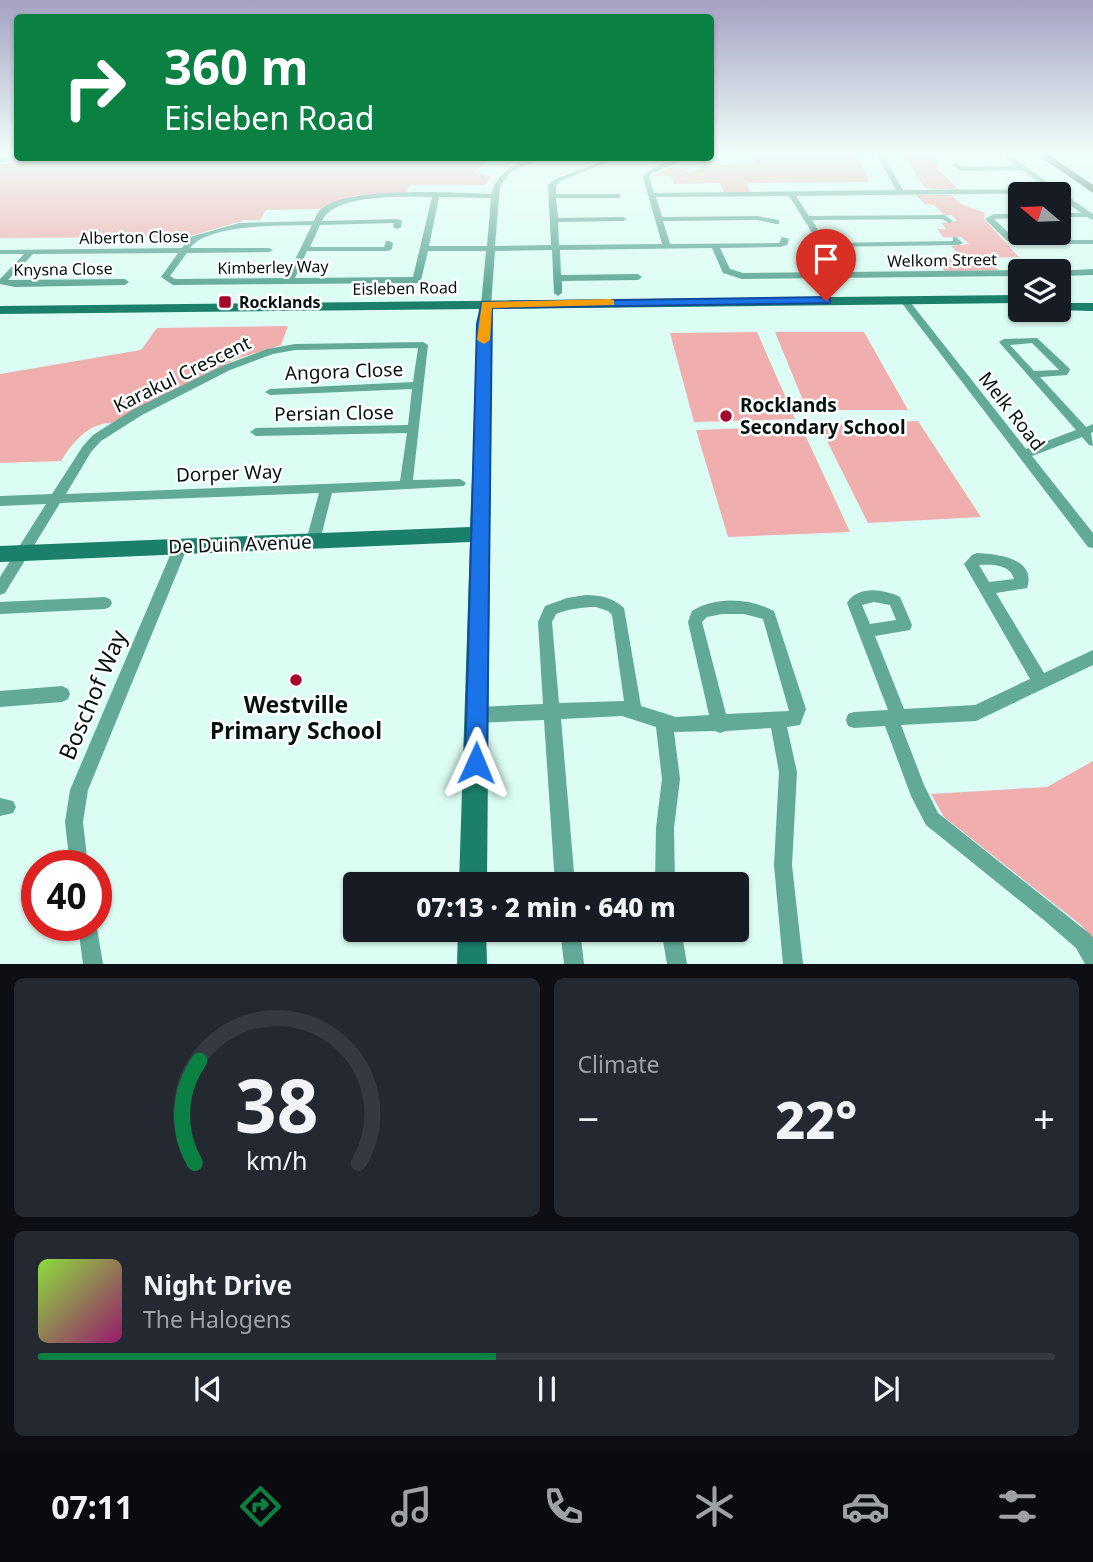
<!DOCTYPE html>
<meta charset="utf-8">
<style>
body{margin:0;font-family:"Noto Sans",sans-serif;background:#242831;color:#f1f3f6;height:100vh;display:flex;flex-direction:column;font-size:26px;white-space:nowrap}
*{box-sizing:border-box;margin:0}
p{font-size:23px;color:#9ea1a6}
.icon{flex:none;width:38px;height:38px;fill:none;stroke:currentColor;stroke-width:2;stroke-linecap:round;stroke-linejoin:round}
.map{position:relative;height:964px;overflow:hidden}
.drawer{display:flex;flex-direction:column;gap:14px;padding:14px;background:#0d0f14;flex:1}
.drawer>*{flex:none}
.top-card{position:absolute;left:14px;top:14px;width:700px;height:147px;border-radius:7px;box-shadow:0 2px 5px #0004;background:#0b8043;color:#fff;overflow:hidden}
.needle{width:46px;rotate:289deg}
.fabs{position:absolute;left:1008px;top:182px;display:grid;gap:14px}
.fabs a{display:grid;place-items:center;width:63px;height:63px;border-radius:7px;background:#171b24;box-shadow:0 2px 5px #0004;font-size:35px}
.speed{position:absolute;left:21px;top:850px;display:flex;gap:14px;font-size:35px;font-weight:700;text-align:center}
.speed>*{display:grid;place-content:center;width:91px;height:91px;border-radius:50%;background:#171b24;box-shadow:0 2px 5px #0004;line-height:1}
.speed .limit{border:10px solid #d22;background:#fff;color:#111}
.pin{position:absolute;display:grid;place-items:center;width:60px;height:60px;color:#fff;margin:-72px -30px;border-radius:50% 50% 50% 0;rotate:-45deg;box-shadow:0 0 7px #0007}
.pin .icon{rotate:45deg}
.me{position:absolute;width:77px;margin:-38px;rotate:1deg;stroke-linejoin:round;filter:drop-shadow(0 0 5px #0008)}
.turn{display:flex;align-items:center;gap:24px;height:147px;padding:0 35px;font-size:32px}
.turn .icon{width:91px;height:91px;stroke-width:2.5}
.turn b{display:block;font-size:49px;line-height:60px}
.big{font-size:52px;font-weight:800;line-height:1.1}
.drawer .widget{flex:1;display:flex;flex-direction:column;justify-content:center;gap:10px;min-width:0;padding:0 24px;border-radius:10px;background:#242831}
.drawer .dial{align-items:center;gap:0}
.dial svg{height:182px;overflow:visible;fill:none;stroke:#363941;stroke-width:7;stroke-linecap:round;text-anchor:middle}
.dial text{fill:#f1f3f6;stroke:none}
.song{display:flex;align-items:center;gap:21px}
.cover{width:84px;height:84px;border-radius:10px;background:linear-gradient(135deg,hsl(90 70% 55%),hsl(320 70% 35%))}
.played{height:7px;border-radius:4px;background:linear-gradient(90deg,#0b8043 45%,#363941 45%)}
.keys{display:flex;justify-content:space-around;direction:ltr}
.heat{display:flex;justify-content:space-between;align-items:center;font-size:38px;direction:ltr}
.drawer .tiles{flex:1;display:grid;gap:14px;grid-template-columns:1fr 1fr}
.widget:last-child{grid-column:span 2}
.trip{position:absolute;left:343px;top:872px;width:406px;height:70px;border-radius:7px;background:#171b24;box-shadow:0 2px 5px #0004;font-weight:800;line-height:70px;text-align:center}
.tabs{display:flex;height:112px;justify-content:space-around;align-items:center;background:#090b0e;color:#9ea1a6}
.tabs .icon{width:49px;height:49px}
.tabs .on{color:#0b8043}
.tabs b{font-size:32px;color:#f1f3f6}
.map>svg:first-child{display:block}
.green{fill:#f0aeae}
.lines{fill:none;stroke-linecap:round;stroke-linejoin:round}
.street{fill:#62a998;fill-rule:evenodd}
.secondary{fill:#1c7f6c;fill-rule:evenodd}
.primary{fill:#285a4f;fill-rule:evenodd}
.route{fill:#1a73e8;stroke:#114b97;stroke-width:2}
.slow{fill:#f59e0b}
.poi-dot{fill:#a4062c;stroke:#fff;stroke-width:2.5}
.labels{text-anchor:middle;stroke-width:5;stroke-linejoin:round;paint-order:stroke}
.far-street-label{font-size:16px;fill:#05130f;stroke:#fff}
.far-poi-label{font-size:16px;font-weight:bold;fill:#05130f;stroke:#fff;text-anchor:start}
.street-label{font-size:19px;fill:#05130f;stroke:#fff}
.poi-label{font-size:19px;font-weight:bold;fill:#05130f;stroke:#fff;text-anchor:start}
.near-street-label{font-size:23px;fill:#05130f;stroke:#fff}
.near-poi-label{font-size:23px;font-weight:bold;fill:#05130f;stroke:#fff}
</style>
<div class="map">
<svg width="1093" height="964" viewBox="0 0 1093 964">
<rect width="100%" height="100%" fill="#dcfdf4"/>
<path class="green" d="M751 155H857L870 182 746 183 750 192H724L719 183 674 184 671 176H652L674 166 689 172 706 165 754 164Z
M904 155H1001L1007 157 931 158 940 167 936 168 960 190 925 188Z
M34 158H496L487 161 474 172 491 176 486 185H410L406 195H357L318 209 266 210 260 220H245L187 237 0 238V164Z
M916 195H951L961 204 985 213 984 219 1019 257 986 258 998 270 945 271 934 258H962L951 246 969 244 961 237H943L937 229H946L941 223 957 221 952 215H944L934 205 925 204Z
M288 326 281 345 236 359 112 423C88 423 73 442 61 461L0 463V374L141 350 157 328Z
M757 332 795 419 694 422 670 333Z
M775 332H864L908 410H807Z
M918 421 981 517 868 523 819 425Z
M801 426 850 532 728 537 696 430Z
M1093 761V939L1081 925 944 817 931 794 1047 787Z"/>
<g class="lines">
<path class="street" d="M877 155H883L903 190 1048 189 1022 170 960 171 952 165 955 163 962 167 1016 166 1002 155H1009L1093 214V220L1087 217H1059V213H1081L1059 197V194L1054 193 796 196 809 216 944 215 953 221 949 223 942 219 812 220 826 243 953 241V237H956L963 243 959 245 829 247 846 272 1020 270 1023 271H1020V276L742 279 723 273 712 248 560 250 561 275 638 274 642 277 638 280 562 281V293L558 296 554 293 552 250 495 251 491 305 486 308 481 305 486 251H428L421 280 417 283 173 285 161 277 178 253 33 254 8 280 125 279 129 282 125 285 15 287 0 284V279L24 254H0V250L182 248 190 237 239 223 314 221C314 220 318 212 319 211 342 185 457 193 492 194 494 173 523 156 542 158L511 172 500 186 495 246 551 245 548 185 556 179 610 158H618L560 181 556 186V194H620V198H556L558 218 623 217 627 219 623 221 558 222 559 245 662 244 643 177C651 166 676 157 689 158L651 174 649 177 654 193 896 190ZM789 196 837 272 743 273 730 269 720 248 780 247 787 245 789 239 782 237 779 243 670 244 663 221 757 220 776 224H779V220L757 216 662 217 656 197ZM432 197 413 277 295 278 307 251H388L392 249 393 243 389 241H386L384 247H310L320 225 394 223 393 227 397 229 401 227 402 221 398 219 322 221C334 193 406 197 432 197ZM439 197 491 198 487 246H429ZM312 225 286 278 175 279 170 276 187 253 269 252 273 250 269 248H190C209 223 282 226 312 225Z
M18 156 21 158 20 159 0 163V159Z
M994 214H1020V218L994 219 1012 236 1018 240H1093V244H1014L1006 240 985 219Z
M1093 269V275L1059 276V271H1056Z
M904 297 907 298 1026 449 1076 430 999 342 1004 339 1037 338 1069 368 1070 370 1067 375 1040 377 1086 427 1093 424V432L1091 433 1093 446 1089 445 1082 437 1032 456 1093 533V548L1088 547 901 302 899 300ZM1032 343 1059 370 1034 371 1010 345Z
M423 342 428 345 413 480 460 479 466 483 464 486 332 493 320 541 318 545 313 546 308 545 306 541 319 493 60 503 5 593 0 595V577L46 504 0 506V496L52 494 83 446 93 435 134 409 222 366 267 349 295 344ZM418 348 413 382 270 389 265 392 270 395 412 389 408 425 256 428 250 432 256 436 407 433 400 481 66 494 91 452 101 441 142 415 230 370 273 354 295 350Z
M181 541 186 542 188 546 88 790 83 822 88 866H70L65 822 70 790 174 546 176 542Z
M977 553C997 554 1037 558 1027 588L996 593 1044 673 1093 650V665L976 721 901 725 924 785 938 813 1090 934 1093 938V964H1085L1076 948 1045 921 926 825 911 796 885 726 854 728 848 726 846 720 848 714 854 712 888 710 847 603C858 585 884 589 900 597L912 625 910 630 875 636 904 709 975 705 1030 679 964 564 972 555ZM979 565C992 564 1010 564 1014 579L989 582ZM874 602 890 605 896 620 870 624 862 605Z
M586 595C601 595 613 598 624 608L641 706 676 717 709 715 688 622 692 611C716 596 750 598 774 611L806 709 800 725 787 727 797 772 792 865 803 964H783L774 865 779 772 771 728 726 731 720 733 715 731 674 732 680 779 674 828 675 884H655L656 828 662 779 656 727 622 716 561 719 575 884H555L544 720 477 723 471 721 469 715 471 709 477 707 543 704 538 622 545 606 567 598ZM596 607 608 611 612 615 624 701 559 703 552 622 556 614C569 609 582 607 596 607ZM722 614H744L763 619 789 711 726 714 702 622 707 617Z
M105 597 110 599 112 603 110 607 105 609 0 614V602Z
M62 686 68 689 70 694 68 699 62 702 0 707V691Z
M0 798 13 801 16 807 13 813 0 816Z
M96 922 103 964H83L78 926H96Z
M560 929H580L584 964H564Z
M661 929H681L687 964H667Z"/>
<path class="secondary" d="M1020 295V303L492 309 487 884H459L470 542 0 562V546L470 527 479 309 0 314V306Z
M1059 303H1093V311L1054 310H1059Z
M458 929H486L487 964H457Z"/>
<path class="primary" d="M1038 155H1049L1093 185V193Z"/>
</g>
<linearGradient id="sky" x2="0" y2="1"><stop stop-color="#a4a1c1"/><stop offset="0.53" stop-color="#effefa"/><stop offset="1" stop-color="#effefa" stop-opacity="0"/></linearGradient>
<rect width="1093" height="290" fill="url(#sky)"/>
<path class="route" d="M826 297 830 298V303L492 308 487 763 484 771 476 775 468 771 465 763 477 324 482 302Z"/>
<path class="slow" d="M610 299 614 300V305L492 308 490 340 484 344 477 340 482 302Z"/>
<g class="poi-dot">
<rect x="218" y="295" width="14" height="14" rx="3.5"/>
<circle cx="726" cy="416" r="7"/>
<circle cx="296" cy="680" r="7"/>
</g>
<g class="labels">
<g class="far-street-label">
<text transform="translate(134 237) rotate(-1)" y="6">Alberton Close</text>
<text transform="translate(942 260) rotate(-1)" y="6">Welkom Street</text>
<text transform="translate(273 267) rotate(-1)" y="6">Kimberley Way</text>
<text transform="translate(63 269) rotate(-1)" y="6">Knysna Close</text>
<text transform="translate(405 288) rotate(-1)" y="6">Eisleben Road</text>
</g>
<g class="far-poi-label">
<text x="239" y="308">Rocklands</text>
</g>
<g class="street-label">
<text transform="translate(344 371) rotate(-2)" y="7">Angora Close</text>
<text transform="translate(182 374) rotate(-26)" y="7">Karakul Crescent</text>
<text transform="translate(1012 411) rotate(52)" y="7">Melk Road</text>
<text transform="translate(334 413) rotate(-1)" y="7">Persian Close</text>
<text transform="translate(229 473) rotate(-2)" y="7">Dorper Way</text>
<text transform="translate(240 544) rotate(-2)" y="7">De Duin Avenue</text>
</g>
<g class="poi-label">
<text x="740" y="412">Rocklands<tspan x="740" dy="22">Secondary School</tspan></text>
</g>
<g class="near-street-label">
<text transform="translate(93 695) rotate(-67)" y="8">Boschof Way</text>
</g>
<g class="near-poi-label">
<text x="296" y="713">Westville<tspan x="296" dy="26">Primary School</tspan></text>
</g>
</g>
</svg>
<div class="fabs">
<a><svg class="needle" viewBox="-14 -14 28 28"><path d="M0-13l5 13h-10z" fill="#e53935"/><path d="M0 13l5-13h-10z" fill="#9ea1a6"/></svg></a>
<a><svg class="icon" aria-label="layers" viewBox="0 0 24 24"><path d="M12 4l9 5-9 5-9-5zM3 14l9 5 9-5"/></svg></a>
</div>
<div class="speed"><div class="limit">40</div></div>
<div class="pin" style="left:826px;top:301px;background:#d93025"><svg class="icon" aria-label="arrive" viewBox="0 0 24 24"><path d="M6 21V4h12l-3 4 3 4H6"/></svg></div>
<svg class="me" style="left:476px;top:763px" viewBox="-20 -20 40 40"><path d="M0-17L14 15 0 8-14 15z" fill="#1a73e8" stroke="#fff" stroke-width="4"/></svg>
<div class="trip">07:13 · 2 min · 640 m</div>
<div class="top-card">
<div class="turn"><svg class="icon" aria-label="right" viewBox="0 0 24 24"><path d="M7 20v-9h11M14 6l5 5-5 5"/></svg><div><b>360 m</b>Eisleben Road</div></div>
</div>
</div>
<section class="drawer">
<div class="tiles">
<div class="widget dial"><svg viewBox="0 0 100 80">
<path d="M14 69A42 42 0 1 1 86 69"/>
<path d="M14 69A42 42 0 0 1 16 24" stroke="#0b8043"/>
<text x="50" y="56" font-size="32" font-weight="700">38</text>
<text x="50" y="72" font-size="11">km/h</text>
</svg></div>
<div class="widget"><p>Climate</p>
<div class="heat"><a>−</a><b class="big">22°</b><a>+</a></div>
</div>
<div class="widget">
<div class="song"><i class="cover"></i><div><b>Night Drive</b><p>The Halogens</p></div></div>
<div class="played"></div>
<div class="keys"><svg class="icon" aria-label="previous" viewBox="0 0 24 24"><path d="M18 5L8 12l10 7zM5 5v14"/></svg><svg class="icon" aria-label="pause" viewBox="0 0 24 24"><path d="M8 5v14M16 5v14"/></svg><svg class="icon" aria-label="next" viewBox="0 0 24 24"><path d="M6 5l10 7-10 7zM19 5v14"/></svg></div>
</div>
</div>
</section>
<nav class="tabs">
<b>07:11</b>
<svg class="icon on" aria-label="directions" viewBox="0 0 24 24"><path d="M12 3l9 9-9 9-9-9zM9 14v-3h6M13 9l2 2-2 2"/></svg>
<svg class="icon" aria-label="music" viewBox="0 0 24 24"><path d="M9 18V5l10-2v13"/><circle cx="6" cy="18" r="3"/><circle cx="16" cy="16" r="3"/></svg>
<svg class="icon" aria-label="phone" viewBox="0 0 24 24"><path d="M5 4h4l2 5-3 2q2 4 5 5l2-3 5 2v4C11 20 4 13 5 4z"/></svg>
<svg class="icon" aria-label="climate" viewBox="0 0 24 24"><path d="M12 3v18M4 7l16 10M4 17L20 7"/></svg>
<svg class="icon" aria-label="car" viewBox="0 0 24 24"><path d="M5 17H2v-5l4-1 3-4h7l3 4 3 1v5h-3M9 17h6M6 11h13"/><circle cx="7" cy="17" r="2"/><circle cx="17" cy="17" r="2"/></svg>
<svg class="icon" aria-label="filters" viewBox="0 0 24 24"><path d="M4 7h16M4 17h16"/><circle cx="9" cy="7" r="2"/><circle cx="15" cy="17" r="2"/></svg>
</nav>
